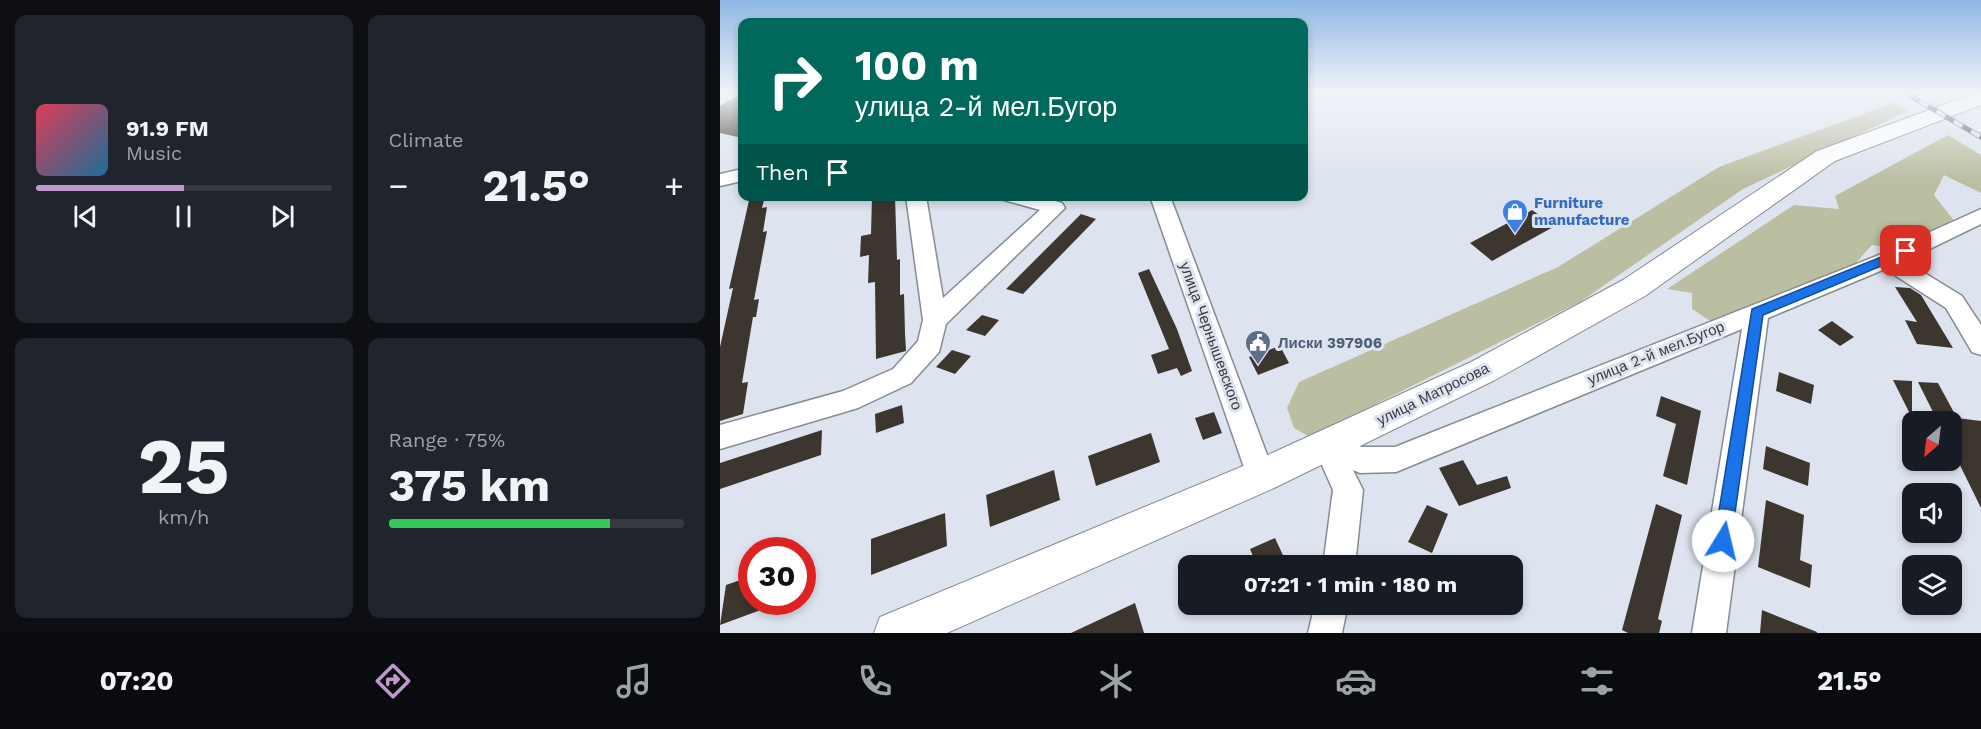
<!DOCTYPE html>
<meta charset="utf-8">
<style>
body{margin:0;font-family:"Work Sans",sans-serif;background:#20242c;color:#f1f3f6;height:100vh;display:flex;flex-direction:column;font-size:22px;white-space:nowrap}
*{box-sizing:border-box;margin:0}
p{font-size:20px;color:#9ea1a6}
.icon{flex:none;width:33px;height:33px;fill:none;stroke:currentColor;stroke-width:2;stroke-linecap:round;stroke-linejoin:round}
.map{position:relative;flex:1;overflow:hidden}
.details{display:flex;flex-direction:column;gap:15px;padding:15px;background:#0d0f14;width:720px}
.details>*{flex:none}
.hud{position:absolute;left:18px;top:18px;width:570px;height:183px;border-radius:12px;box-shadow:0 3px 9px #0003;background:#00695c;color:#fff;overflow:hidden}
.needle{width:39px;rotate:208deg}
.fabs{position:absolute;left:1182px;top:411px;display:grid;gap:12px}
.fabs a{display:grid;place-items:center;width:60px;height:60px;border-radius:12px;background:#171b24;box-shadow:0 3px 9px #0003;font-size:30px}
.speed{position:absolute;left:18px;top:537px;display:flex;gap:12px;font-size:30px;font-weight:700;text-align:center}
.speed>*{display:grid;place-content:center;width:78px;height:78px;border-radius:50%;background:#171b24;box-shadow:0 3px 9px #0003;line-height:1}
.speed .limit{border:9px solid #d22;background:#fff;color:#111}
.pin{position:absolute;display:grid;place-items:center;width:51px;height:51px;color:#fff;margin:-26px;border-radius:12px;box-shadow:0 3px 9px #0006}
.me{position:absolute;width:66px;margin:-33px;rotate:9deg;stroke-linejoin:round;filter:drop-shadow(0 0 4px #0008)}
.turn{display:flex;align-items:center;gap:21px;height:126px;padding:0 18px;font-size:27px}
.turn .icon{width:78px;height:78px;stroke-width:2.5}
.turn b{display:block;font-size:42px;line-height:51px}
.then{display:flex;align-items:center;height:57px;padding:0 18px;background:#0003;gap:12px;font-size:22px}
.big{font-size:45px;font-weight:700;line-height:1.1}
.details .card{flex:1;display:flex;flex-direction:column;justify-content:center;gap:9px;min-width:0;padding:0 21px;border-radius:12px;background:#20242c}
.details .dial{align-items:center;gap:0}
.dial b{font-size:78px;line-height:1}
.song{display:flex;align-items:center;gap:18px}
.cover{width:72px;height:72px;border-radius:9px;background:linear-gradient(135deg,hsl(350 70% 55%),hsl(200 70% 35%))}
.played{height:6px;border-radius:3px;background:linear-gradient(90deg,#bf99cc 50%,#363941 50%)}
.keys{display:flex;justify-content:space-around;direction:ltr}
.heat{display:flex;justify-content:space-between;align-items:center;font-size:33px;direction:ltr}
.charge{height:9px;border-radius:4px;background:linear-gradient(90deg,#34c759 75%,#363941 0)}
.details .tiles{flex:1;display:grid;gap:15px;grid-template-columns:repeat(2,1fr)}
.trip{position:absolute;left:458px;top:555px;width:345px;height:60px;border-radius:12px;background:#171b24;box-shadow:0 3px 9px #0003;font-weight:700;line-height:60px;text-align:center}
.menu{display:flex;height:96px;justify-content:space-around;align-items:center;background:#090b0e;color:#9ea1a6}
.menu .icon{width:42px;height:42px}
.menu .on{color:#bf99cc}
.menu b{font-size:27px;color:#f1f3f6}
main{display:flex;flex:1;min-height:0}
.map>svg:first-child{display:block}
.green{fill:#bcbea1}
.building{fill:#3d362f}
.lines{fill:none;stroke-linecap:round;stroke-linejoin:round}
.minor-casing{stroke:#858b94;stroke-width:3}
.major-casing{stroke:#858b94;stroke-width:2}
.minor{fill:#fff;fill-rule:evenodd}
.major{fill:#fff;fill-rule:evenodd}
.rail-casing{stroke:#515359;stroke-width:5}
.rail{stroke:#dee4ef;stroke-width:4;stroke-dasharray:10;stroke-linecap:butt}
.route{fill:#1a73e8;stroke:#114b97;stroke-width:1.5}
.labels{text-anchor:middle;stroke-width:6;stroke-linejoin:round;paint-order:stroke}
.shop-label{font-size:15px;font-weight:bold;fill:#366cbe;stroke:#dee4ef;text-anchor:start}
.street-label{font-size:15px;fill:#393b40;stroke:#dee4ef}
.service-label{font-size:15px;font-weight:bold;fill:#4e5e75;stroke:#dee4ef;text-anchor:start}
</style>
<main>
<section class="details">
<div class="tiles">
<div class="card">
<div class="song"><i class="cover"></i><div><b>91.9 FM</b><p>Music</p></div></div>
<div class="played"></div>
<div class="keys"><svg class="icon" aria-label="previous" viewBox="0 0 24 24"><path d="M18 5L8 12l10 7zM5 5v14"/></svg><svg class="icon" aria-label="pause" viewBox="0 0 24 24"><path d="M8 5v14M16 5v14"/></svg><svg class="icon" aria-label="next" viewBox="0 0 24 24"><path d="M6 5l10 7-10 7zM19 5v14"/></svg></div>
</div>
<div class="card"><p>Climate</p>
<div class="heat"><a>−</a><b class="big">21.5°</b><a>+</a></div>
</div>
<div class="card dial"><b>25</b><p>km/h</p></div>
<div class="card"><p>Range · 75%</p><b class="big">375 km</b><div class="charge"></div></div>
</div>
</section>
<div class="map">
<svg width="1261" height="633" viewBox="0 0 1261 633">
<rect width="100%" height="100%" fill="#dee4ef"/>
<path class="green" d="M1173 103 1188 111 1023 189 860 302 590 437 574 428 567 408 579 382 838 267 999 167Z
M1228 135 1261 155V193L1224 175 1214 195 1235 222 1207 254 1152 245 1134 265 990 321 972 309V293L947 289 1074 205 1119 209 1115 196Z"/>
<path class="building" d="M22 93V138L0 133V106Z
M30 196H45L42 208 47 207 43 232 47 231 34 300 39 299 36 317H33L22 383 28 382 23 414 0 421V347L13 288 9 289Z
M152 196H175L177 260 180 259V295L184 294 185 333 186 351 156 359 155 282 148 283 149 255 140 257 141 236 151 234Z
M812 210 835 226 772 261 750 243Z
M361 214 376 219 303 294 286 289Z
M429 269 457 329 472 371 461 376 457 368 438 374 431 355 449 349 418 273Z
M1175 287 1190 288 1201 295 1233 348 1197 344 1185 320 1197 322Z
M262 315 279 320 265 336 246 330Z
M1112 321 1134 337 1120 346 1098 330Z
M560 346 569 363 538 375 529 357Z
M232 350 251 356 235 374 216 367Z
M1059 372 1094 385 1091 404 1056 391Z
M1173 380 1192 381V418Z
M1198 382 1218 383 1237 418 1261 421V508L1232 449V422H1218Z
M941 396 981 411 967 485 943 476 956 424 936 416Z
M182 405 184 423 156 433 155 414Z
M494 412 502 433 483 440 475 418Z
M102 430 101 455 0 489V463Z
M431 433 440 462 376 486 368 456Z
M1046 446 1090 463 1088 486 1043 469Z
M743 460 757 485 787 476 791 488 739 506 719 468Z
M334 470 340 500 270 527 266 495Z
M1046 500 1084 515 1080 560 1092 565 1090 588 1038 567Z
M936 504 962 515 938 619 942 621 939 633H908L902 630Z
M707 505 728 514 712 553 688 542Z
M225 513 227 546 151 575V539Z
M555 538 568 566H537L530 549Z
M32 576V602L60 603 0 625 6 585Z
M415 603 424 633H351Z
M1042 610 1097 632V633H1040Z"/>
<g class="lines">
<defs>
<path id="minor" d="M22 169V181L0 186V174Z
M186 196H206L223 298 320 210 284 200 281 196H317L342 203 345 208 226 324 219 352 191 383 138 408 0 449V425L123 391 173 369 198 341 203 320Z
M430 196H450L555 476 551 485 541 489 531 485 527 476Z
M1261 209V224L1185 261 1242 296 1261 325V355L1252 352 1226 308 1165 269 1048 318 1006 633H972L1022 329 676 472 640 473 633 470 643 490 635 566H603L613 490 593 445 597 436 607 433 642 447H675L1159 255Z
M595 604H628L622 633H588Z"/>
<path id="major" d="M1261 91V105L1115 161 925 296 775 380 554 488 227 633H154L160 617 528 464 751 362 903 280 1097 151Z"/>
</defs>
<use href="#minor" class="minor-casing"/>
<use href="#major" class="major-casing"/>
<use href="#minor" class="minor"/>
<use href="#major" class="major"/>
<defs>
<path id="rail" d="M1182 91 1261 137"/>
</defs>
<use href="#rail" class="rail-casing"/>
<use href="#rail" class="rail"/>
</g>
<linearGradient id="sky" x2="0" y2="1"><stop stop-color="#8fb8e5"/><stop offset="0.51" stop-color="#f0f3f8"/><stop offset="1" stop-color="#f0f3f8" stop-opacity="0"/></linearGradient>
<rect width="1261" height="180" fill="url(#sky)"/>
<path class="route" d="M1186 247 1190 248V254L1043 315 1011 541 1009 547 1003 550 996 547 994 541 1032 309Z"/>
<defs>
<symbol id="shop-pin" viewBox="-11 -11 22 30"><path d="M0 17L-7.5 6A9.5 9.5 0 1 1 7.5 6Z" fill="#3f7fe0" stroke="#dee4ef"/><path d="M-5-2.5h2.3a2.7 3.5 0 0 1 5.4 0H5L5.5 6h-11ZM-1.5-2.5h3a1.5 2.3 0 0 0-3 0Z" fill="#fff"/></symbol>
<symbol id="civic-pin" viewBox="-11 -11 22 30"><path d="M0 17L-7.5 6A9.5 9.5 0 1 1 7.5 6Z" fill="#5c6f8a" stroke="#dee4ef"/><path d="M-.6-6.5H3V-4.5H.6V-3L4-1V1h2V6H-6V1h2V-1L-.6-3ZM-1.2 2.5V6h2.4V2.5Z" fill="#fff"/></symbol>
</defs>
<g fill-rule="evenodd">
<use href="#shop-pin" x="780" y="197" width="30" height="40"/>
<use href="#civic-pin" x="523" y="328" width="30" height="40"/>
</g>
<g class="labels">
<g class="shop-label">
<text x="814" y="208">Furniture<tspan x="814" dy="17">manufacture</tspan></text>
</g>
<g class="street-label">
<text transform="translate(491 336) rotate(70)" y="5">улица Чернышевского</text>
<text transform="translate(936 353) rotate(-22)" y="5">улица 2-й мел.Бугор</text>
<text transform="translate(713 394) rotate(-26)" y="5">улица Матросова</text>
</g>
<g class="service-label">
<text x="558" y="348">Лиски 397906</text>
</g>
</g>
</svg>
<div class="fabs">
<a><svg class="needle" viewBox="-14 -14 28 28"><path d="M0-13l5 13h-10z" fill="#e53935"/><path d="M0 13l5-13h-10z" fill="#9ea1a6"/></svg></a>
<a><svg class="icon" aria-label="sound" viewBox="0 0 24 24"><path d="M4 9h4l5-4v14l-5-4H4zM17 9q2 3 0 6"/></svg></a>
<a><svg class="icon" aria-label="layers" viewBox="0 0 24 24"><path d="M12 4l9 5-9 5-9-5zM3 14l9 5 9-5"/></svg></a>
</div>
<div class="speed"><div class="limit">30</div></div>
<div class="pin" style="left:1186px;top:251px;background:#d93025"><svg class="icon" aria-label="arrive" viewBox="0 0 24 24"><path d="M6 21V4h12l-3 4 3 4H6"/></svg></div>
<svg class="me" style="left:1003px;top:541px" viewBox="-20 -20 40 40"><circle r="19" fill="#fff"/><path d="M0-13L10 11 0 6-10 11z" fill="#1a73e8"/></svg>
<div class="trip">07:21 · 1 min · 180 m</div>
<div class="hud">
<div class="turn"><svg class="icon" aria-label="right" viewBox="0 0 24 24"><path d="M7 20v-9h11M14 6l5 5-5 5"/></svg><div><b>100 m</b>улица 2-й мел.Бугор</div></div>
<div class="then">Then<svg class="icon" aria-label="arrive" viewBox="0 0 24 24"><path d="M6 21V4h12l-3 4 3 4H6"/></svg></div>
</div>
</div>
</main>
<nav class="menu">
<b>07:20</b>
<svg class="icon on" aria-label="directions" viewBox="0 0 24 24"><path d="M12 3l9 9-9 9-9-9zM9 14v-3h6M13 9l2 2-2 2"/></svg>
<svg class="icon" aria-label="music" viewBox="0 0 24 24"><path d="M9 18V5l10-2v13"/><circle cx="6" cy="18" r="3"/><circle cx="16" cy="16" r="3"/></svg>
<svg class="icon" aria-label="phone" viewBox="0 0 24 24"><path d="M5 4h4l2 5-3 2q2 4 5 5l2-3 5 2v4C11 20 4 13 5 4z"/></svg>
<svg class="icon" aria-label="climate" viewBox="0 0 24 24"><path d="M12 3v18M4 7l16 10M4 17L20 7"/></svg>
<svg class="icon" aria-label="car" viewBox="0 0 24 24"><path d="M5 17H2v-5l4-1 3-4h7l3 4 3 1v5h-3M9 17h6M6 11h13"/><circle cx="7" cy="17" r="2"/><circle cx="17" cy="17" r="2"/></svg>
<svg class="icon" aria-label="filters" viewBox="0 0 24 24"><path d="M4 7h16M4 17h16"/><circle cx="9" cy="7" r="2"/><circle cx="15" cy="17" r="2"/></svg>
<b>21.5°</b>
</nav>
